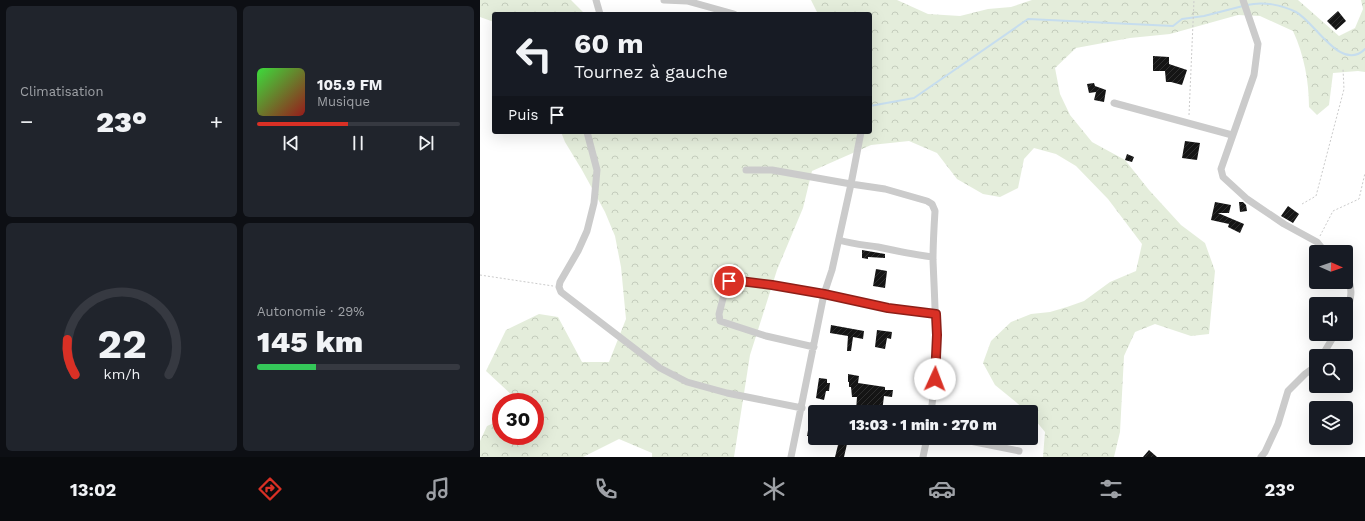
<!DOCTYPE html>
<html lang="fr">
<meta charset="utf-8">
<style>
body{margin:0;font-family:"Work Sans",sans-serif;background:#20242c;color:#f1f3f6;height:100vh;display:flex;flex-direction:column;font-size:15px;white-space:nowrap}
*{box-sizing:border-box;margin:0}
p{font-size:13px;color:#9ea1a6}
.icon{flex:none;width:22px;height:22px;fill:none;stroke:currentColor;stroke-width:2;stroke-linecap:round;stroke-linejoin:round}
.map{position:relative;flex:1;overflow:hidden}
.side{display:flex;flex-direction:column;gap:6px;padding:6px;background:#0d0f14;width:480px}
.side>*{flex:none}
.top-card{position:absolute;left:12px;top:12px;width:380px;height:122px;border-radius:4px;box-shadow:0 4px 16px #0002;background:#171b24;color:#f1f3f6;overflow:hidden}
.needle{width:26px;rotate:92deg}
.controls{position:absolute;left:829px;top:245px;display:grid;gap:8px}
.controls a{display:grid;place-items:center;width:44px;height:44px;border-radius:4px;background:#171b24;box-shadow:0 4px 16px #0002;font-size:20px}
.speed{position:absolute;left:12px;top:393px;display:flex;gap:8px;font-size:20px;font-weight:700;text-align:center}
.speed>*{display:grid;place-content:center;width:52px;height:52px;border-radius:50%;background:#171b24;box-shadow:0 4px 16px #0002;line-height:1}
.speed .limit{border:6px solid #d22;background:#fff;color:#111}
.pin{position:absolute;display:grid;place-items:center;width:34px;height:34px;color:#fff;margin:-17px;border:2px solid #fff;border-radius:50%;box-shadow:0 1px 4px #0007}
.me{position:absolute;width:44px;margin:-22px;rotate:2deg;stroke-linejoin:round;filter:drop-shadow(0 0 3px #0008)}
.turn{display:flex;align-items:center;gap:14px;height:84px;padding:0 16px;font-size:18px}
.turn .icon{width:52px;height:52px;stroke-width:2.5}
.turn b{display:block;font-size:28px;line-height:34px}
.then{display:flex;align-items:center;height:38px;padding:0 16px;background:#0003;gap:8px;font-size:15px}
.big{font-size:30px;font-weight:800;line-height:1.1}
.side .card{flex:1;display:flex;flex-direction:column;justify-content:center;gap:6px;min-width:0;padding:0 14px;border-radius:6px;background:#20242c}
.side .dial{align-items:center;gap:0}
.dial svg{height:104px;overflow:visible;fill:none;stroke:#363941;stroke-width:7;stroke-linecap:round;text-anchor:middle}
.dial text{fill:#f1f3f6;stroke:none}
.song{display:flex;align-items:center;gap:12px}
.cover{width:48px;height:48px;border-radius:6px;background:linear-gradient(135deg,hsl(120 70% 55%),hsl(0 70% 35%))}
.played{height:4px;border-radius:2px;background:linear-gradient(90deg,#d93025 45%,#363941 45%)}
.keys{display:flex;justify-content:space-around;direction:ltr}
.heat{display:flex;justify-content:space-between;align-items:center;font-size:22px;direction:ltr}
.charge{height:6px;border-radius:3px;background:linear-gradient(90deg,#34c759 29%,#363941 0)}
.side .tiles{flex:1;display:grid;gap:6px;grid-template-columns:repeat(2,1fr)}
.trip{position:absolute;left:328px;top:405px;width:230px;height:40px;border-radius:4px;background:#171b24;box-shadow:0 4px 16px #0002;font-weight:800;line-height:40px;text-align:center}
.menu{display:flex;height:64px;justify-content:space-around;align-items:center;background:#090b0e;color:#9ea1a6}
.menu .icon{width:28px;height:28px}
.menu .on{color:#d93025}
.menu b{font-size:18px;color:#f1f3f6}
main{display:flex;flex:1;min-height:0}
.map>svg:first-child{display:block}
.forest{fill:url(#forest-crowns)}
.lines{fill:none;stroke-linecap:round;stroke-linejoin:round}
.stream{stroke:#c6ddee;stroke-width:2}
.building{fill:url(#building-hatch)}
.path{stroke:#cbcbcb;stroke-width:1;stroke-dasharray:2 2;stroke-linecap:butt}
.minor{stroke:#cbcbcb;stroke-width:7}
.route-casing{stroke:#8d1f18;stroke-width:10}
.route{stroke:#d93025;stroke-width:7}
</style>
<main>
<section class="side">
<div class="tiles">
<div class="card"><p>Climatisation</p>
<div class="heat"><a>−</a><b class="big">23°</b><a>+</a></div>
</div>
<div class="card">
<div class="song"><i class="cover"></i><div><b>105.9 FM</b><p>Musique</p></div></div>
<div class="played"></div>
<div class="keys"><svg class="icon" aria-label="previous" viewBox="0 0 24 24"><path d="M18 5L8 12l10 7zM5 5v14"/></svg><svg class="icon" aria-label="pause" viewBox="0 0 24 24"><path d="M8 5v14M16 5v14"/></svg><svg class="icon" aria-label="next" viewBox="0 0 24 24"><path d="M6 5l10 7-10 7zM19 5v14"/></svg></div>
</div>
<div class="card dial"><svg viewBox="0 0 100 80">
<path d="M14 69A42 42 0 1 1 86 69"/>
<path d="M14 69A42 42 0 0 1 8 42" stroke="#d93025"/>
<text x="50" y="56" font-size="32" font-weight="700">22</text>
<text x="50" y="72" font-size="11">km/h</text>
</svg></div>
<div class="card"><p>Autonomie · 29%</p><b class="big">145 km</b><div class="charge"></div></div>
</div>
</section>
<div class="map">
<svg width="885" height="457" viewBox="0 0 885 457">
<defs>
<pattern id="forest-crowns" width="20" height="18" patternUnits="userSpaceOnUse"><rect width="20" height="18" fill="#e4eddb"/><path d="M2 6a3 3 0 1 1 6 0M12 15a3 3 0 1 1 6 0" fill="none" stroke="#c4ccbc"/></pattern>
<pattern id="building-hatch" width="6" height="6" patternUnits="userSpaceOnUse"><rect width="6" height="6" fill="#151515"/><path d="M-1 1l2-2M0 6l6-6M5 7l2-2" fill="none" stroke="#2f2f2f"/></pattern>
</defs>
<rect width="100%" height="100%" fill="#fff"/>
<path class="forest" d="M0 0H91L105 14H14V22L0 17Z
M331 0H417L448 14 480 16 508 9 531 7 552 0H818L859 36 875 28 883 9 881 0H885V72L878 71 853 73 849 105 837 115 829 107C829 81 824 55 813 31L780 16 758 15 690 34 650 38 596 48 575 68 580 94 590 115 612 142 645 160 669 190 701 225 725 243 735 271 729 334 711 336 675 324 655 332 644 356 640 432 634 457H563L565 432 551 415V412H548L515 385 503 363 511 341 531 322 551 314 570 312 587 307 604 301 630 282 656 271 662 244 628 199 596 166 576 154 554 148 544 159 538 188 520 197 503 194 477 179 457 153 429 141 391 145 332 171 323 208 297 270 270 355 254 457H172V453L139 439 103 457H0V441L7 426 21 420V436H55V402H33L34 397 6 371 26 330 59 314 78 317 102 362H129L146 319 141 267 135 236 125 212 102 170 85 142 81 132H390V14H338Z"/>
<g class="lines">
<path class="stream" d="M767 5C783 1 802 5 816 12 835 22 861 73 885 49
M390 106 434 98 548 19 693 26 702 19 724 16 763 6"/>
</g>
<path class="building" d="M858 11 866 21 856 30 847 21Z
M673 56 689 57V64L707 70 702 85 691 82H686L685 71H673Z
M614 83 615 86 626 90 624 102 614 100 616 92 609 93 607 84Z
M705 141 720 143 717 160 702 158Z
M647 154 654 157 652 162 645 160Z
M735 202 751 205 749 213H738L764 224 760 233 748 227 749 224 731 220Z
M759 202H763L766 205 767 211 760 212Z
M808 206 819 214 813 223 801 216Z
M382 250 405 254V258L388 257V259L382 258Z
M396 269 407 271 405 288 393 286Z
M351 325 384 331 383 339 373 337 371 351H367L368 336 350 333Z
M397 330 412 332 411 339 407 338 405 349 395 347Z
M368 374 379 376 378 383 405 387V390H413L412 397 404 396 402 412 376 410 377 397H372L371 387H369V382H368Z
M339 378 347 379V383H350L349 391H346L344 400 336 398Z
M330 419 335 420V436H327Z
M359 441 367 444 364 457H355Z
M669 450 677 457H663Z"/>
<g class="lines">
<path class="path" d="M709 115 714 0
M822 204 836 196 864 89 863 69
M840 236 853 211 879 199 885 173
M0 275 73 286"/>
<path class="minor" d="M116 0 120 14
M184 0 207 1 254 14
M763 0 778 44 774 75 741 169 743 177 767 199 804 224 837 242 845 252
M634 103 752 135
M107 132 117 170 114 203 107 231 98 251 80 282 79 287 81 292 180 368 207 382 247 393 322 408
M266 170H292L371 184 381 132
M359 240C372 244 385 245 398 247 417 251 434 255 453 257
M866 276C874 288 871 300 866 312
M334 347 286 336 240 321 239 314 247 283 249 281 252 280 292 285 344 294 409 308 456 314
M842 356 855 334
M475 438 539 451
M311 457 344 294 352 270 371 184 405 189 447 201 452 204 455 211C454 227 453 244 453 260 455 311 459 361 451 412
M443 457 447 438
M781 457 785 452 798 424 808 391 825 374 836 366"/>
</g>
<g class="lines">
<defs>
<path id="route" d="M249 281 252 280 292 285 344 294 408 308 456 314 457 335 455 379"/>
</defs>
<use href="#route" class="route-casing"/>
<use href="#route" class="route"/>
</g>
</svg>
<div class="controls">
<a><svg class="needle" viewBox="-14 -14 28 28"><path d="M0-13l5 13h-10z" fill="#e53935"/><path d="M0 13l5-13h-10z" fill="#9ea1a6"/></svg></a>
<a><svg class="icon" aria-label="sound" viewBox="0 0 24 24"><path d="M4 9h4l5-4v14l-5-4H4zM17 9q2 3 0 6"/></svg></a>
<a><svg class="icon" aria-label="search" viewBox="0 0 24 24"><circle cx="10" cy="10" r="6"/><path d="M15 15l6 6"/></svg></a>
<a><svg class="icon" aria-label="layers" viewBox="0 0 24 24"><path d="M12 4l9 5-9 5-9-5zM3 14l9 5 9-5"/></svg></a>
</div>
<div class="speed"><div class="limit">30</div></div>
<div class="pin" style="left:249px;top:281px;background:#d93025"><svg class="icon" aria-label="arrive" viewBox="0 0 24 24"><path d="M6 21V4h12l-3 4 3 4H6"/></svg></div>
<svg class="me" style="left:455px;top:379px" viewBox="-20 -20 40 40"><circle r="19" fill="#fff"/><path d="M0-13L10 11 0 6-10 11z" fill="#d93025"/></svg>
<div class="trip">13:03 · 1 min · 270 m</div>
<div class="top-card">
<div class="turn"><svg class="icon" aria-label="left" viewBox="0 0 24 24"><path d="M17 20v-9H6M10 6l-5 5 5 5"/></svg><div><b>60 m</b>Tournez à gauche</div></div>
<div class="then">Puis<svg class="icon" aria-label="arrive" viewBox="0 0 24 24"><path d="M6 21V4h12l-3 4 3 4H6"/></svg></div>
</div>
</div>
</main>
<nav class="menu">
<b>13:02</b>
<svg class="icon on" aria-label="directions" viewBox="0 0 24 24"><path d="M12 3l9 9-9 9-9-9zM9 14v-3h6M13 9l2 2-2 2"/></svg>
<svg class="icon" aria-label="music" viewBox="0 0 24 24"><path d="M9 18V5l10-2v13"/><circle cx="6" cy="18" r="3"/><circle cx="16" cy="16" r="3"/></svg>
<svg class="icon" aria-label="phone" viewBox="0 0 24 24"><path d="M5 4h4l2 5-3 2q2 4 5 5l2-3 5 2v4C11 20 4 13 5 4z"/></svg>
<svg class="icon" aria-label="climate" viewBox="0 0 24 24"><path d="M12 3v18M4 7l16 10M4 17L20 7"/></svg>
<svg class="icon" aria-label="car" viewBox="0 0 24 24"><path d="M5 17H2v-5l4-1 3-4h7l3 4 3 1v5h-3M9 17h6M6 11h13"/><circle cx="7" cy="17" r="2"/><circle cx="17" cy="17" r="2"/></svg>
<svg class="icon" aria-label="filters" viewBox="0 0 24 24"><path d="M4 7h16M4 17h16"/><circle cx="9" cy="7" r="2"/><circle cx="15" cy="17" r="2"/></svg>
<b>23°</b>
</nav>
